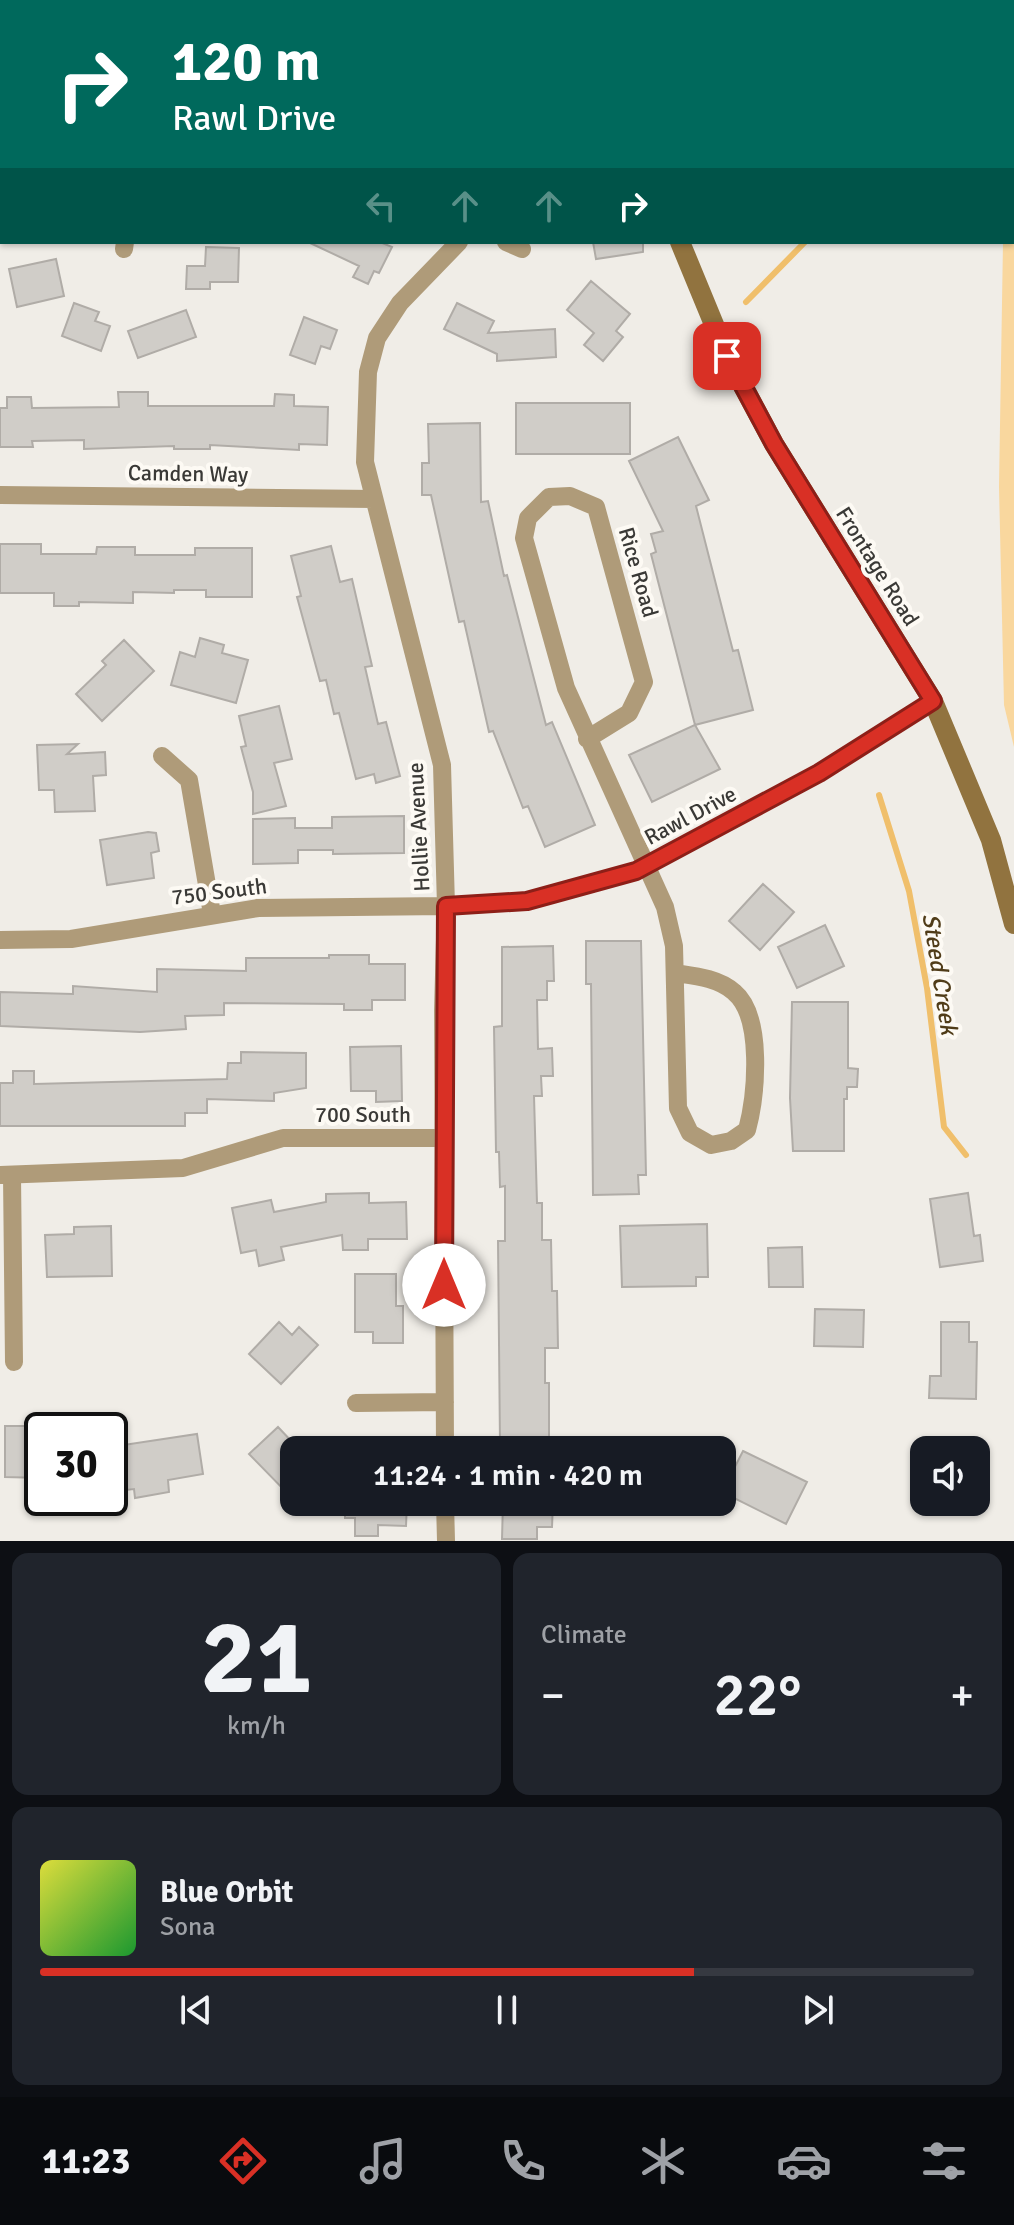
<!DOCTYPE html>
<meta charset="utf-8">
<style>
body{margin:0;font-family:Signika,sans-serif;background:#20242c;color:#f1f3f6;height:100vh;display:flex;flex-direction:column;font-size:30px;white-space:nowrap}
*{box-sizing:border-box;margin:0}
p{font-size:26px;color:#9ea1a6}
.icon{flex:none;width:44px;height:44px;fill:none;stroke:currentColor;stroke-width:2;stroke-linecap:round;stroke-linejoin:round}
.map{position:relative;height:1541px;overflow:hidden}
.drawer{display:flex;flex-direction:column;gap:12px;padding:12px;background:#0d0f14;flex:1}
.drawer>*{flex:none}
.guide{position:absolute;left:0px;top:0px;width:1014px;height:244px;box-shadow:0 2px 6px #0004;background:#00695c;color:#fff;overflow:hidden}
.controls{position:absolute;left:910px;top:1436px;display:grid;gap:16px}
.controls a{display:grid;place-items:center;width:80px;height:80px;border-radius:16px;background:#171b24;box-shadow:0 2px 6px #0004;font-size:40px}
.speed{position:absolute;left:24px;top:1412px;display:flex;gap:16px;font-size:40px;font-weight:700;text-align:center}
.speed>*{display:grid;place-content:center;width:104px;height:104px;border-radius:50%;background:#171b24;box-shadow:0 2px 6px #0004;line-height:1}
.speed .limit{border:4px solid #111;border-radius:12px;background:#fff;color:#111}
.pin{position:absolute;display:grid;place-items:center;width:68px;height:68px;color:#fff;margin:-34px;border-radius:16px;box-shadow:0 4px 12px #0006}
.me{position:absolute;width:88px;margin:-44px;rotate:0deg;stroke-linejoin:round;filter:drop-shadow(0 0 6px #0008)}
.turn{display:flex;align-items:center;gap:28px;height:168px;padding:0 40px;font-size:36px}
.turn .icon{width:104px;height:104px;stroke-width:2.5}
.turn b{display:block;font-size:56px;line-height:68px}
.lanes{display:flex;align-items:center;height:76px;padding:0 40px;background:#0003;justify-content:center;gap:40px;direction:ltr}
.lanes .off{opacity:.35}
.big{font-size:60px;font-weight:600;line-height:1.1}
.drawer .widget{flex:1;display:flex;flex-direction:column;justify-content:center;gap:12px;min-width:0;padding:0 28px;border-radius:16px;background:#20242c}
.drawer .dial{align-items:center;gap:0}
.dial b{font-size:104px;line-height:1}
.song{display:flex;align-items:center;gap:24px}
.cover{width:96px;height:96px;border-radius:12px;background:linear-gradient(135deg,hsl(60 70% 55%),hsl(130 70% 35%))}
.played{height:8px;border-radius:4px;background:linear-gradient(90deg,#d93025 70%,#363941 70%)}
.keys{display:flex;justify-content:space-around;direction:ltr}
.heat{display:flex;justify-content:space-between;align-items:center;font-size:44px;direction:ltr}
.drawer .tiles{flex:1;display:grid;gap:12px;grid-template-columns:1fr 1fr}
.widget:last-child{grid-column:span 2}
.trip{position:absolute;left:280px;top:1436px;width:456px;height:80px;border-radius:16px;background:#171b24;box-shadow:0 2px 6px #0004;font-weight:600;line-height:80px;text-align:center}
.tabs{display:flex;height:128px;justify-content:space-around;align-items:center;background:#090b0e;color:#9ea1a6}
.tabs .icon{width:56px;height:56px}
.tabs .on{color:#d93025}
.tabs b{font-size:36px;color:#f1f3f6}
.map>svg:first-child{display:block}
.green{fill:#f9d79e}
.lines{fill:none;stroke-linecap:round;stroke-linejoin:round}
.stream{stroke:#f0bf6b;stroke-width:6}
.building{fill:#d0cdc8;stroke:#b0aca7;stroke-width:2}
.street{stroke:#af9b79;stroke-width:18}
.secondary{stroke:#91733f;stroke-width:20}
.route-casing{stroke:#8d1f18;stroke-width:20}
.route{stroke:#d93025;stroke-width:14}
.labels{text-anchor:middle;stroke-width:8;stroke-linejoin:round;paint-order:stroke}
.street-label{font-size:22px;fill:#3a3936;stroke:#fdfaf4}
.water-label{font-size:24px;font-style:italic;fill:#503c18;stroke:#fdfaf4}
</style>
<div class="map">
<svg width="1014" height="1541" viewBox="0 0 1014 1541">
<rect width="100%" height="100%" fill="#f0ede7"/>
<path class="green" d="M999 0H1014V747L1004 705 999 487 1003 242H1012V2Z"/>
<g class="lines">
<path class="stream" d="M746 302 805 242
M879 795 909 891 927 988 944 1127 966 1155"/>
</g>
<path class="building" d="M308 242H380L392 247 379 273 374 271 368 284 353 277 359 266Z
M593 242H643V252L596 259Z
M206 247 239 248 238 282H210V289H186L187 266H205Z
M56 259 64 296 17 307 9 269Z
M591 281 630 314 616 331 623 337 603 361 584 345 594 333 567 310Z
M74 303 99 312 95 321 110 326 101 351 62 336Z
M457 303 494 321 488 333 555 329 556 357 497 361V354L444 329Z
M186 310 196 337 138 358 128 331Z
M304 317 337 330 330 349 321 346 315 364 290 355Z
M118 392H148V406H274L275 394 294 395V406L328 407 327 445 299 444V450L210 445V449H174V446L84 449V440L32 441 33 447H0V408H7V397H31L32 408 119 407Z
M516 403H630V454H516Z
M480 423 481 502 488 501 504 576 507 575 546 725 552 722 595 825 545 847 528 806 523 808 493 731 489 732 464 621 459 622 431 495H422V463H429L428 424Z
M678 437 709 500 696 506 733 651 738 650 753 710 695 725 720 769 652 802 629 755 695 725 651 554 656 552 651 534 663 531 629 461Z
M0 544H41V554H96L97 547H135V555H195V548H252V597H206V590H174V593L133 592V603L79 602V606H54V593H0Z
M331 546 340 582 352 579 372 666 365 667 378 724 386 722 400 776 376 783 374 774 356 779 339 713 334 714 326 680 320 681 297 597 301 596 291 556Z
M200 638 224 645 222 653 248 660 236 703 171 685 180 652 195 657Z
M124 640 154 671 102 721 76 694 106 665 102 661Z
M279 706 292 759 274 763 286 806 253 814V792L241 747 246 746 239 716Z
M78 744 67 754 105 752 106 775 93 776 95 811 55 812 54 790H39L37 745Z
M404 816V853L333 854V850H298V863L253 864V819L295 818V828H332V817Z
M148 832 156 833 159 851 151 853 154 878 107 885 100 840Z
M763 884 794 912 760 950 729 921Z
M825 925 844 966 797 988 778 947Z
M586 941H641L646 1175H638L639 1194 593 1195 591 984H586Z
M553 946 554 981H547V1000H537L538 1049 552 1048 553 1076H541L542 1096H534L537 1203H542V1240H551L552 1291H557L558 1348H545V1383H549V1444H500L498 1241H505V1186L500 1187 499 1152H496L494 1027 502 1026V947Z
M329 955H369V964H405V1000H372V1010H344V1004L224 1003V1015L185 1016 186 1029 140 1032 0 1026V992L73 994V986L157 992V969L246 971V958H329Z
M792 1002H848V1068L858 1069 857 1087H847V1099H844V1151H793L790 1098Z
M401 1046 402 1101 376 1102V1091H351L350 1047Z
M241 1052 306 1053V1088L274 1093V1101L207 1099V1113H185V1126H0V1083H13V1071H34V1084L227 1079 228 1063H241Z
M369 1193V1203L406 1202 407 1239H368V1250H343L342 1235 281 1247 284 1260 259 1266 256 1250 241 1253 232 1208 271 1200 274 1212 326 1202V1194Z
M968 1193 974 1236 980 1235 983 1261 940 1267 930 1199Z
M707 1224 708 1277H696V1286L622 1287 620 1226Z
M111 1226 112 1276 47 1277 45 1235 74 1234V1227Z
M802 1247 803 1287H769L768 1248Z
M355 1274H396V1306H403V1343H373V1332H355Z
M815 1309 864 1310 863 1347 814 1346Z
M279 1322 292 1335 299 1327 318 1345 281 1384 249 1354Z
M941 1322H969V1342H977L976 1399 929 1398 930 1376H941Z
M5 1426H42V1478L5 1477Z
M278 1427 294 1444V1500L249 1454Z
M197 1434 203 1474 168 1480 169 1492 135 1498 134 1489 117 1491 110 1447Z
M743 1451 807 1482 786 1524 722 1492Z
M345 1502H407L406 1526 378 1525V1536H355V1518H345Z
M503 1502H553L552 1527H537V1539H502Z"/>
<g class="lines">
<path class="street" d="M482 0V2
M0 150H2
M506 242 522 249
M124 249 125 242
M0 495 374 499
M587 739 629 713 644 682 596 507 570 496 549 497 528 518 524 538 566 688 665 907 674 946 678 1108 690 1133 711 1145 731 1141 747 1130C756 1096 764 1017 734 992 718 978 695 976 675 973
M162 756 189 780 212 914
M0 940 71 939 258 908 446 906 527 901 636 871 819 773 933 701
M0 1175 183 1168 283 1138H443
M12 1175 14 1362
M356 1403 445 1402
M445 1450 443 1010 446 906 442 765 365 462 368 372 377 338 400 303 459 242
M445 1502 446 1541"/>
<path class="secondary" d="M649 0V2
M680 242 727 356 774 444 933 701 991 840 1014 924"/>
</g>
<g class="lines">
<defs>
<path id="route" d="M444 1285 446 906 527 901 636 871 819 773 933 701 774 444 727 356"/>
</defs>
<use href="#route" class="route-casing"/>
<use href="#route" class="route"/>
</g>
<g class="labels">
<g class="street-label">
<text transform="translate(188 473) rotate(1)" y="8">Camden Way</text>
<text transform="translate(878 566) rotate(58)" y="8">Frontage Road</text>
<text transform="translate(639 572) rotate(74)" y="8">Rice Road</text>
<text transform="translate(690 815) rotate(-28)" y="8">Rawl Drive</text>
<text transform="translate(418 827) rotate(-93)" y="8">Hollie Avenue</text>
<text transform="translate(219 891) rotate(-7)" y="8">750 South</text>
<text x="363" y="1122">700 South</text>
</g>
<g class="water-label">
<text transform="translate(940 974) rotate(81)" y="8">Steed Creek</text>
</g>
</g>
</svg>
<div class="controls">
<a><svg class="icon" aria-label="sound" viewBox="0 0 24 24"><path d="M4 9h4l5-4v14l-5-4H4zM17 9q2 3 0 6"/></svg></a>
</div>
<div class="speed"><div class="limit">30</div></div>
<div class="pin" style="left:727px;top:356px;background:#d93025"><svg class="icon" aria-label="arrive" viewBox="0 0 24 24"><path d="M6 21V4h12l-3 4 3 4H6"/></svg></div>
<svg class="me" style="left:444px;top:1285px" viewBox="-20 -20 40 40"><circle r="19" fill="#fff"/><path d="M0-13L10 11 0 6-10 11z" fill="#d93025"/></svg>
<div class="trip">11:24 · 1 min · 420 m</div>
<div class="guide">
<div class="turn"><svg class="icon" aria-label="right" viewBox="0 0 24 24"><path d="M7 20v-9h11M14 6l5 5-5 5"/></svg><div><b>120 m</b>Rawl Drive</div></div>
<div class="lanes"><svg class="icon off" aria-label="left" viewBox="0 0 24 24"><path d="M17 20v-9H6M10 6l-5 5 5 5"/></svg><svg class="icon off" aria-label="ahead" viewBox="0 0 24 24"><path d="M12 20V5M6 11l6-6 6 6"/></svg><svg class="icon off" aria-label="ahead" viewBox="0 0 24 24"><path d="M12 20V5M6 11l6-6 6 6"/></svg><svg class="icon" aria-label="right" viewBox="0 0 24 24"><path d="M7 20v-9h11M14 6l5 5-5 5"/></svg></div>
</div>
</div>
<section class="drawer">
<div class="tiles">
<div class="widget dial"><b>21</b><p>km/h</p></div>
<div class="widget"><p>Climate</p>
<div class="heat"><a>−</a><b class="big">22°</b><a>+</a></div>
</div>
<div class="widget">
<div class="song"><i class="cover"></i><div><b>Blue Orbit</b><p>Sona</p></div></div>
<div class="played"></div>
<div class="keys"><svg class="icon" aria-label="previous" viewBox="0 0 24 24"><path d="M18 5L8 12l10 7zM5 5v14"/></svg><svg class="icon" aria-label="pause" viewBox="0 0 24 24"><path d="M8 5v14M16 5v14"/></svg><svg class="icon" aria-label="next" viewBox="0 0 24 24"><path d="M6 5l10 7-10 7zM19 5v14"/></svg></div>
</div>
</div>
</section>
<nav class="tabs">
<b>11:23</b>
<svg class="icon on" aria-label="directions" viewBox="0 0 24 24"><path d="M12 3l9 9-9 9-9-9zM9 14v-3h6M13 9l2 2-2 2"/></svg>
<svg class="icon" aria-label="music" viewBox="0 0 24 24"><path d="M9 18V5l10-2v13"/><circle cx="6" cy="18" r="3"/><circle cx="16" cy="16" r="3"/></svg>
<svg class="icon" aria-label="phone" viewBox="0 0 24 24"><path d="M5 4h4l2 5-3 2q2 4 5 5l2-3 5 2v4C11 20 4 13 5 4z"/></svg>
<svg class="icon" aria-label="climate" viewBox="0 0 24 24"><path d="M12 3v18M4 7l16 10M4 17L20 7"/></svg>
<svg class="icon" aria-label="car" viewBox="0 0 24 24"><path d="M5 17H2v-5l4-1 3-4h7l3 4 3 1v5h-3M9 17h6M6 11h13"/><circle cx="7" cy="17" r="2"/><circle cx="17" cy="17" r="2"/></svg>
<svg class="icon" aria-label="filters" viewBox="0 0 24 24"><path d="M4 7h16M4 17h16"/><circle cx="9" cy="7" r="2"/><circle cx="15" cy="17" r="2"/></svg>
</nav>
